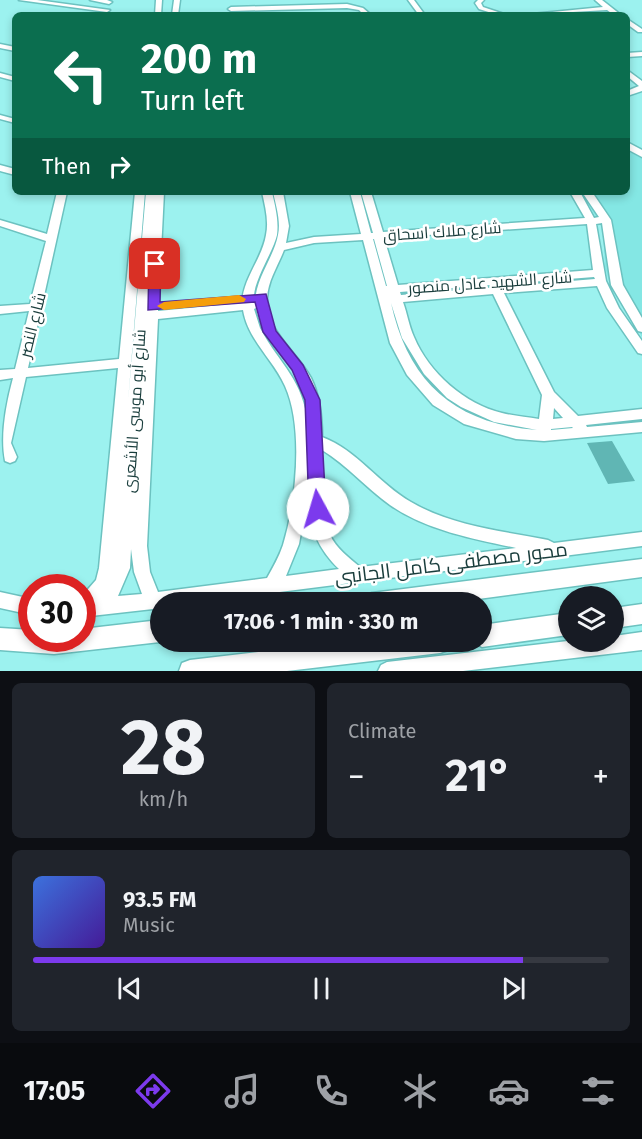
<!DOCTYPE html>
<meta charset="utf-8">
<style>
body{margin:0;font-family:"Fira Sans",Cairo,sans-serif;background:#20242c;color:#f1f3f6;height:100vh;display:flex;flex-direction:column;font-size:22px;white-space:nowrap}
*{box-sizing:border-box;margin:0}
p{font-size:20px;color:#9ea1a6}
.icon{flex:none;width:33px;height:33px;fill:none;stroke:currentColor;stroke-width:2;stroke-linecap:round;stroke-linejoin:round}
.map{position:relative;height:671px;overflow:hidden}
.side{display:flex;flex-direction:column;gap:12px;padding:12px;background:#0d0f14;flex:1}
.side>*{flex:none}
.guide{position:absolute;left:12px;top:12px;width:618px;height:183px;border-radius:9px;box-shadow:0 3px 9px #0003;background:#0b6e4f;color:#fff;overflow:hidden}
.buttons{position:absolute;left:558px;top:586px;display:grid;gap:12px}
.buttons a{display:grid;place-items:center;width:66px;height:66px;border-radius:50%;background:#171b24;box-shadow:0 3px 9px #0003;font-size:30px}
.speed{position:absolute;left:18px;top:574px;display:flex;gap:12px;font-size:30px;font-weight:700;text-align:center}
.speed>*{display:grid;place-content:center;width:78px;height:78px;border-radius:50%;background:#171b24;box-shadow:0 3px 9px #0003;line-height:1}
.speed .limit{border:9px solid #d22;background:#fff;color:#111}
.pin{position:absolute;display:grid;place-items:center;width:51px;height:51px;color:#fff;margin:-26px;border-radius:12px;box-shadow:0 3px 9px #0006}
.me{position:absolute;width:66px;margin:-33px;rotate:354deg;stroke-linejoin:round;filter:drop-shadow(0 0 4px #0008)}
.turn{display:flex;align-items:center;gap:21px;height:126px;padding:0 30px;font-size:27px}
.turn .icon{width:78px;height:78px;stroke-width:2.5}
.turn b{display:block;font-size:42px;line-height:51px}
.then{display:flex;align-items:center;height:57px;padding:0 30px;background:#0003;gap:12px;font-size:22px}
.big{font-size:45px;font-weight:700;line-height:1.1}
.side .card{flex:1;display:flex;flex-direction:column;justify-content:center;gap:9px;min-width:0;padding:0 21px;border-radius:9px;background:#20242c}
.side .dial{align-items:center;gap:0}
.dial b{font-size:78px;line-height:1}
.song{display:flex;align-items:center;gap:18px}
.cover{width:72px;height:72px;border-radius:9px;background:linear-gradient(135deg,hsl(220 70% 55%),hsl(260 70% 35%))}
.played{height:6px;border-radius:3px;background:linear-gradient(90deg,#7c3aed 85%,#363941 85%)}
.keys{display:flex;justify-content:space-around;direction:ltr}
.heat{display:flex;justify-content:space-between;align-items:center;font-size:33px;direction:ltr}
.side .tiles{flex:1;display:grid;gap:12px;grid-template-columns:1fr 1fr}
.card:last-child{grid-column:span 2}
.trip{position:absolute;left:150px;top:592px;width:342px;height:60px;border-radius:30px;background:#171b24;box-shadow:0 3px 9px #0003;font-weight:700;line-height:60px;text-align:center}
.dock{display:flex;height:96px;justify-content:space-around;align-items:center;background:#090b0e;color:#9ea1a6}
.dock .icon{width:42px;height:42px}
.dock .on{color:#7c3aed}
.dock b{font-size:27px;color:#f1f3f6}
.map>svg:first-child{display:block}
.built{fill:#84e7e4}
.building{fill:#60b6b4}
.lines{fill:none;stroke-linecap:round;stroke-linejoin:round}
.minor-casing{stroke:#6cc2c0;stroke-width:3}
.major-casing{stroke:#6cc2c0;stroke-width:3}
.minor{fill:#fff;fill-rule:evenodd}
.major{fill:#fff;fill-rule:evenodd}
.route{fill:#7c3aed;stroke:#51269a;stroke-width:1.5}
.slow{fill:#f59e0b}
.labels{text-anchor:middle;stroke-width:5;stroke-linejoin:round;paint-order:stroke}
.street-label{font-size:16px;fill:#193d3c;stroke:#fff}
.near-street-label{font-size:20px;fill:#193d3c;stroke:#fff}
</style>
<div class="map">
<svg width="642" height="671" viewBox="0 0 642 671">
<rect width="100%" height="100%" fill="#9cf2ef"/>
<path class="built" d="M627 148 642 157V337L610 285 605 267 603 229 581 192H627Z"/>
<path class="building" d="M612 441 635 481 608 484 587 443Z"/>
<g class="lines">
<defs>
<path id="minor" d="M19 0H37L110 10 107 12Z
M90 0H107L112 2 109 4Z
M156 0H162L161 15H155Z
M174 0H180L178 15H172Z
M408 0H414L425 15H419Z
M478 0H484L481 3 483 7 507 15H498L479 9 475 3Z
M595 0H602L621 15H614L607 10 522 15 603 7Z
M347 4 363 8 371 15H364L359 10 347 8 231 11 228 9 231 7Z
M627 19 642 29V32H638L627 24Z
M0 44 15 47V51L0 48Z
M642 52V56L627 57V53Z
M627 70 642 81V91L627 96V91L639 86 627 76Z
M0 73 15 77V81L0 77Z
M0 115 15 119V123L0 119Z
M627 142 642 150V157L627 149Z
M0 165 15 169V175L0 171Z
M57 192H67L28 368 119 359 135 192H145L128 402 146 192H164L158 311 242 303C243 278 262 259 266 235 269 221 265 206 262 192H272C275 206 279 220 277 235 273 253 249 287 255 302 256 277 274 257 278 235 281 221 276 206 273 192H283L289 226 286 243 314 237 361 234 350 192H360L371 233H373L361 192H371L383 232 585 218 570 192H580L594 218 599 217 582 192H592L611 220 623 285 642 318V332L638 331 611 285 602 223 596 224 606 281 619 308 642 341V354L638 353 607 308 597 286 504 293 554 392 578 416 642 409V419L586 425 587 427 642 422V432L544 441 516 439 464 424 433 405 407 375 390 343 363 240 314 243 284 250C278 266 268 280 267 298 265 332 297 351 311 378 320 396 322 417 322 437 357 450 379 484 411 502 452 526 502 531 548 540L554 543 642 532V546L193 603H160V607L153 609 82 617V596L96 580 99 568 118 368 26 377 11 443 17 457 15 461 10 463 5 461C0 436 6 404 13 378L0 380V370L15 369 29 311 0 314V306L30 304 46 241 0 226V220L47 234ZM587 224 593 270 398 285 384 238ZM373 239H374L387 286H386ZM594 277 595 279 401 295 400 292ZM493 294 542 395 539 419C527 417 514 416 502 413 465 404 429 373 414 337 409 326 407 313 403 302ZM391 303 402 338 424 374 447 398 461 407 494 422 537 430C455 424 408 382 391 303ZM256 308C262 338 285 354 299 379 306 393 307 409 308 424V426C303 378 281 367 260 328L254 309ZM243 310C248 340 273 359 285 386 304 428 296 502 283 545 279 557 273 567 267 578L158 592 150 572 147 546 158 319ZM554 408 563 418 553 419ZM572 427 573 428 551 430V429ZM322 450C347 465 366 488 390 505 426 530 473 539 516 548L360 567C349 558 336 548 330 535 318 509 321 477 322 450ZM307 499C310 528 318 549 339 569L286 576 299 544ZM131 549 134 572 142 594 118 596 130 568Z
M0 592 32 599V615L0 608Z
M642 632V650L463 671H378L381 665 387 662 568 641 614 642V636Z"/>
<path id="major" d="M642 559V577L448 603H361L365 596 372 593Z
M642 604V624L614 628V608Z
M568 613V635L482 647 474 642H482V625Z
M160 620V642L54 654 0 650V628L32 630V639H82V629Z
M344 642H451L448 650 440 653 287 671H179L182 663 190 660Z"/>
</defs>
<use href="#minor" class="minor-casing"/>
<use href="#major" class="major-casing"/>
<use href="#minor" class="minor"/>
<use href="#major" class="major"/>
</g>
<path class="route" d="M155 261 161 264 160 302 266 294 276 331 303 365 320 400 326 509 324 514 318 516 311 514 309 509 305 400 292 370 263 332 255 302 148 310 149 264Z"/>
<path class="slow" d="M239 295 246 299 244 302 164 310 157 306 164 302Z"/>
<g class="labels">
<g class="street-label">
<text transform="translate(442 231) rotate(-4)" y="6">شارع ملاك اسحاق</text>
<text transform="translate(490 282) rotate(-4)" y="6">شارع الشهيد عادل منصور</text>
<text transform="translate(32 325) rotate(-76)" y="6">شارع النصر</text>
<text transform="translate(134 411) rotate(-86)" y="6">شارع أبو موسى الأشعرى</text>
</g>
<g class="near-street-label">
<text transform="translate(451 563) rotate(-7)" y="7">محور مصطفى كامل الجانبى</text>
</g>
</g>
</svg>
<div class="buttons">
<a><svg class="icon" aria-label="layers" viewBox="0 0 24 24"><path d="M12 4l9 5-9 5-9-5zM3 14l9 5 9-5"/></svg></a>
</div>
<div class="speed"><div class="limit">30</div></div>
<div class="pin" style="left:155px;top:264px;background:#d93025"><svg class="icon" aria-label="arrive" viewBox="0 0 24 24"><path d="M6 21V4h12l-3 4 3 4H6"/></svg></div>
<svg class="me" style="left:318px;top:509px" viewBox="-20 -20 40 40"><circle r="19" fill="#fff"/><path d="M0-13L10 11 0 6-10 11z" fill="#7c3aed"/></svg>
<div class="trip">17:06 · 1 min · 330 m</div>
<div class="guide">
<div class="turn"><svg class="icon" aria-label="left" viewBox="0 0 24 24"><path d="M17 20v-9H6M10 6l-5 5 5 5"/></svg><div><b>200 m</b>Turn left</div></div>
<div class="then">Then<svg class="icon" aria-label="right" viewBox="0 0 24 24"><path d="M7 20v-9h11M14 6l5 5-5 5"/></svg></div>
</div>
</div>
<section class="side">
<div class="tiles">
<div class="card dial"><b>28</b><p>km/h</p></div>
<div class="card"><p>Climate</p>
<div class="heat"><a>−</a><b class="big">21°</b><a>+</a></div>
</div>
<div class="card">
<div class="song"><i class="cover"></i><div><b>93.5 FM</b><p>Music</p></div></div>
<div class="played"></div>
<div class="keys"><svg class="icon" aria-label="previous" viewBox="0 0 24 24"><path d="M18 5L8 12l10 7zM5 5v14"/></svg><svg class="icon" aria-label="pause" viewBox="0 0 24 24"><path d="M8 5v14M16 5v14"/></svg><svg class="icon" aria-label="next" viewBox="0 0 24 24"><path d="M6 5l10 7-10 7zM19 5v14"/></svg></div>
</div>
</div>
</section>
<nav class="dock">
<b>17:05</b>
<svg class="icon on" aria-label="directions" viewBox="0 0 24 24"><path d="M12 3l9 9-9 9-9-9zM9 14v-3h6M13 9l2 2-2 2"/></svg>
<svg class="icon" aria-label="music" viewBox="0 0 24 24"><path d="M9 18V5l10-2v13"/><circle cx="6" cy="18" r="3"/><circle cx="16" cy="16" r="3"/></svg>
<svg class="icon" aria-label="phone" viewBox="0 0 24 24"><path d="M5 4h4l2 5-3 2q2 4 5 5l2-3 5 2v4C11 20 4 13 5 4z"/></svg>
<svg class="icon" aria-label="climate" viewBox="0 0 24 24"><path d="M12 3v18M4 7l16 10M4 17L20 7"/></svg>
<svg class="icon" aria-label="car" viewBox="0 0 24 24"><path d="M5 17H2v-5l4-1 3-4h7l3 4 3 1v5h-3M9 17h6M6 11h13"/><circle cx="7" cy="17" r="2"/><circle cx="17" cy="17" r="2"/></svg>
<svg class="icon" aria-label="filters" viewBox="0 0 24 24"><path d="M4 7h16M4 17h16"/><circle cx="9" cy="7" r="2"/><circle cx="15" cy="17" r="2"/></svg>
</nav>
